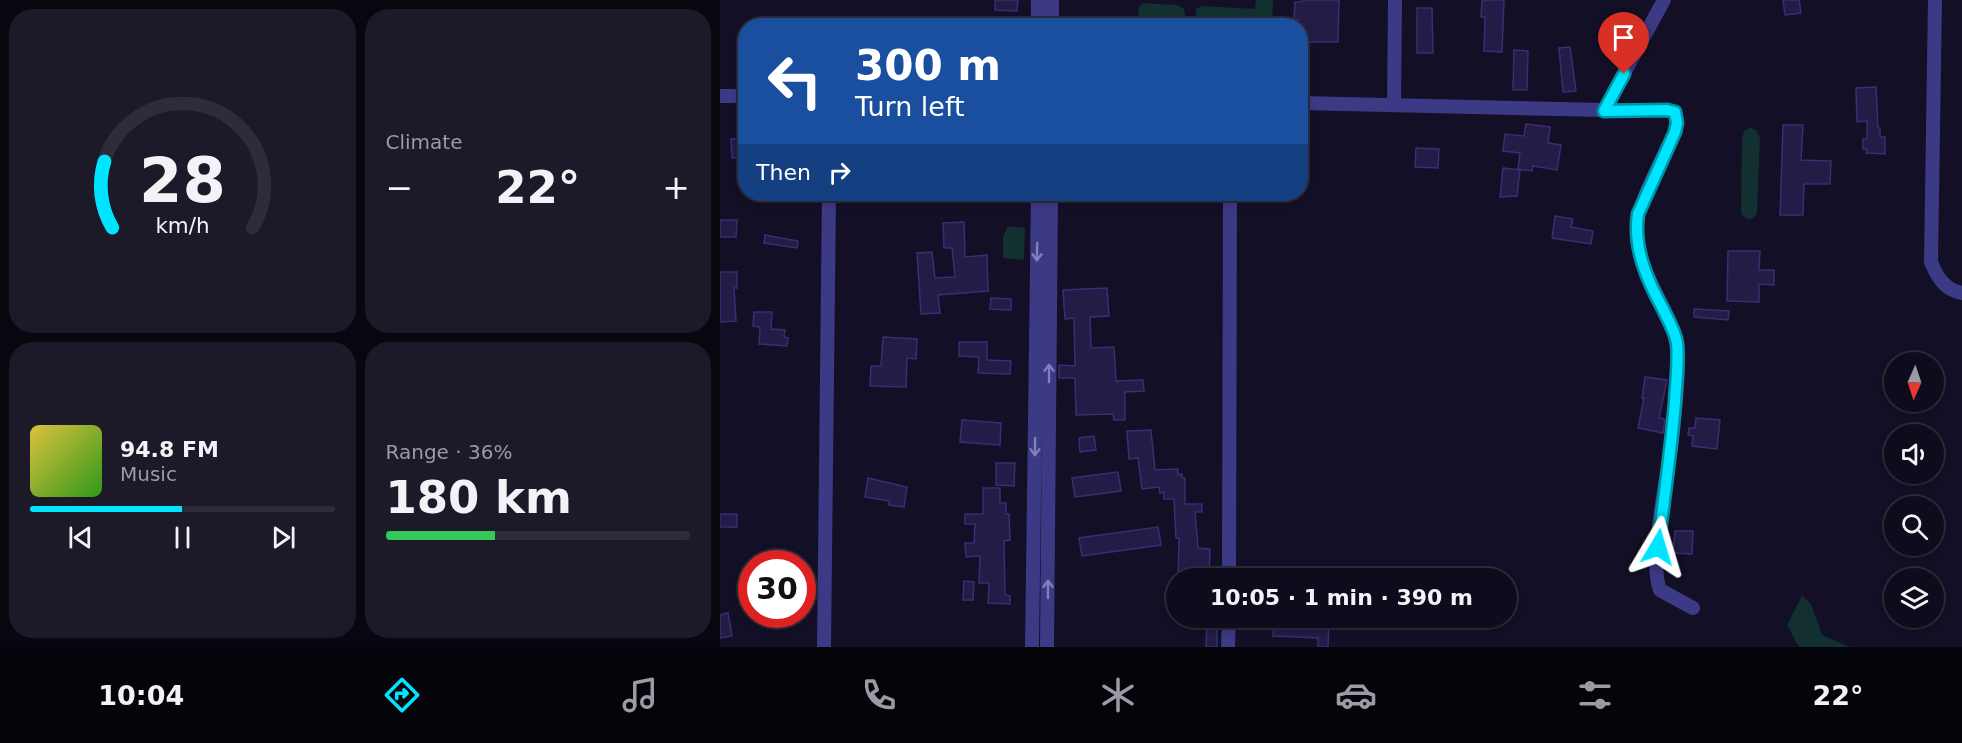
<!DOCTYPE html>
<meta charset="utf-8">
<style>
body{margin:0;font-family:"DejaVu Sans",sans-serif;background:#1c1929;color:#f1f3f6;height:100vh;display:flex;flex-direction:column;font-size:22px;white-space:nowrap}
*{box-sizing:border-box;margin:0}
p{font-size:20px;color:#9b9ba3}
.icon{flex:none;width:33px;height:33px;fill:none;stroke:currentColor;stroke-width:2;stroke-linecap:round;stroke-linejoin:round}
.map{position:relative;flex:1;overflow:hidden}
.drawer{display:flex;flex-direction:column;gap:9px;padding:9px;background:#08060f;width:720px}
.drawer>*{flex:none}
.guide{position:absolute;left:18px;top:18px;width:570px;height:183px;border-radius:24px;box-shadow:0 3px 9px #0003,0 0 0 2px #2e2b3b;background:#1a4fa0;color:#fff;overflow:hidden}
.needle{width:39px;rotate:183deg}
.controls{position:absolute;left:1164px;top:352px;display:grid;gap:12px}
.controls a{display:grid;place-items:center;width:60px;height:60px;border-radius:50%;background:#0e0b1c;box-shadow:0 3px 9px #0003,0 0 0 2px #2e2b3b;font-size:30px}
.speed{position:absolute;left:18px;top:550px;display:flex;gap:12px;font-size:30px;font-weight:700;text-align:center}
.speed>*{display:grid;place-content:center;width:78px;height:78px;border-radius:50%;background:#0e0b1c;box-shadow:0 3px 9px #0003,0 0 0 2px #2e2b3b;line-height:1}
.speed .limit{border:9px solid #d22;background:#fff;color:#111}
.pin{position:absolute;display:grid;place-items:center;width:51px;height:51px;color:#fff;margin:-62px -26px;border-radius:50% 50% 50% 0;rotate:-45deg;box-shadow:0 0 6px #0007}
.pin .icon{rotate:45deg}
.me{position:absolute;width:66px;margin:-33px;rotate:7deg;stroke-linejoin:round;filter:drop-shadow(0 0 4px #0008)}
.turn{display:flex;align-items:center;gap:21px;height:126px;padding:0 18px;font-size:27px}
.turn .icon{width:78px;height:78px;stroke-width:2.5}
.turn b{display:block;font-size:42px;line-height:51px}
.then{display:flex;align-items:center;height:57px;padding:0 18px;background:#0003;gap:12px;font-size:22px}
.big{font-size:45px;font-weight:600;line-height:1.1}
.drawer .tile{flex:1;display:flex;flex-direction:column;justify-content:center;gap:9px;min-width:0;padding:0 21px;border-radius:24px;background:#1c1929}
.drawer .dial{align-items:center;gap:0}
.dial svg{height:156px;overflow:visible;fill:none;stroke:#2e2b3b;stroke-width:7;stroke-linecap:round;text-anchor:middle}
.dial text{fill:#f1f3f6;stroke:none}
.song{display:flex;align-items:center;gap:18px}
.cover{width:72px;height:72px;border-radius:9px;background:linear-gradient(135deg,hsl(50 70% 55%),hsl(110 70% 35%))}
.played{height:6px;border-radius:3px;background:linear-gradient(90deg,#00e5ff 50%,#2e2b3b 50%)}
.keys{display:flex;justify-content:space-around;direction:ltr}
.heat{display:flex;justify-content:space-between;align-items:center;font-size:33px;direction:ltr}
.charge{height:9px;border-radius:4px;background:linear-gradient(90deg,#34c759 36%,#2e2b3b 0)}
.drawer .tiles{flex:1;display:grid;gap:9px;grid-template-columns:repeat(2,1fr)}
.trip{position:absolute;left:446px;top:568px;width:351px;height:60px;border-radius:30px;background:#0e0b1c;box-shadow:0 3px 9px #0003,0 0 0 2px #2e2b3b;font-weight:600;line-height:60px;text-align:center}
.tabs{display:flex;height:96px;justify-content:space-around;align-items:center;background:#06040b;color:#9b9ba3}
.tabs .icon{width:42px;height:42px}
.tabs .active{color:#00e5ff}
.tabs b{font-size:27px;color:#f1f3f6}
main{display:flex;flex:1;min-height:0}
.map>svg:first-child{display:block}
.green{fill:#12302f}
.building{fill:#241b47;stroke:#3b2d73;stroke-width:1.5}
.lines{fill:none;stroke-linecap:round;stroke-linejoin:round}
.minor{stroke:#3d3a85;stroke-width:14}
.oneway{stroke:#837fbc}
.route-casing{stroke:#0095a6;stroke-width:15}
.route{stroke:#00e5ff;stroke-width:10}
</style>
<main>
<section class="drawer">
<div class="tiles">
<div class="tile dial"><svg viewBox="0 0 100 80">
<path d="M14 69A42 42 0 1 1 86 69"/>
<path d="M14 69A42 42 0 0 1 10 35" stroke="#00e5ff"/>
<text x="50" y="56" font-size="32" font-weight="700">28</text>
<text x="50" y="72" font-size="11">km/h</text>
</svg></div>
<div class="tile"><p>Climate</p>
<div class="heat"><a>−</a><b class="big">22°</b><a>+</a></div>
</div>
<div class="tile">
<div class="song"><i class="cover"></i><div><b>94.8 FM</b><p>Music</p></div></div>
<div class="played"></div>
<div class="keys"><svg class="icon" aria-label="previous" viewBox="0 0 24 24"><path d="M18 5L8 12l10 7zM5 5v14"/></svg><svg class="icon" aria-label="pause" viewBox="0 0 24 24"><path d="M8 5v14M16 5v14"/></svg><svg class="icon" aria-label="next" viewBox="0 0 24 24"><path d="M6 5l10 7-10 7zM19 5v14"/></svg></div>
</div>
<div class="tile"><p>Range · 36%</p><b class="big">180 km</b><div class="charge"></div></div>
</div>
</section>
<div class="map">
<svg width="1242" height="647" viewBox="0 0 1242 647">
<rect width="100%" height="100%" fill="#130f26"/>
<path class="green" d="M536 0H553L552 25H476V9L481 6 535 9Z
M423 3 457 5 463 8 465 12 464 25H417L419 7Z
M1031 128 1036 130 1040 138 1037 213C1033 221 1025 221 1021 213L1022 138 1025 130Z
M288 226 305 228 304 260 283 258V237Z
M1082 596 1091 604 1102 635 1130 647H1079L1067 625Z"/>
<path class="building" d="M275 0H298L297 11 275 10Z
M582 0H619L618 42H580L579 20 574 19 575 2H582Z
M765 0H784L782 52 764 51 765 17H761L762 1Z
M1063 0H1079L1081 13 1065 15Z
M697 8H712L713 53H697Z
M850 47 856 91 843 92 839 48Z
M794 50 808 51 807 90H793Z
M1156 87 1158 128H1160V137H1165V154L1146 153 1147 149H1143V139H1147V121L1137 122 1136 88Z
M806 124 830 127 828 143 841 145 837 170 813 166 812 171 798 169 800 153 783 151 785 134 804 136Z
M1063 125H1083L1081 160 1111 161 1110 184H1084L1083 215H1060Z
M11 139H23V158H12Z
M696 148 719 149 718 168 695 167Z
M783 168 800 170 797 196 780 197Z
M835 216 853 219 851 227 873 231 871 244 832 238Z
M0 220H17L16 237H0Z
M244 222 245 257 267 255 268 291 218 295 220 313 201 314 197 253 212 252 215 278 235 277 232 248H224L223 223Z
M45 235 78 241 77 248 44 243Z
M1008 251H1040L1039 270H1054V285L1039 284V302L1007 301Z
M0 272H17V288H14L16 321 0 322Z
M387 288 389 316 370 317 371 348 394 347 396 381 423 380 424 391 405 392V420H394L393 414 356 415 355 378H339V365L355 366 354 318 345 319 343 290Z
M271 298 291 299V310L270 309Z
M974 309 1009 311 1008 320 974 317Z
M34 312H52L51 329 65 330 64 337 68 338 67 346 39 344 40 327 33 326Z
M163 337 197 339 196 359 187 358 186 387 150 386 151 366H161Z
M239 342H267V360L291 361 290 374 258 373 259 357 239 356Z
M925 377 947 380 939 418 945 419 943 433 918 428 924 398H922Z
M976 418 1000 420 997 449 972 446 973 436 968 435 969 428H975Z
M242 420 281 423 280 445 240 442Z
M431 430 435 470 458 469V475L462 474V478H465V504H482V512H475L478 548 490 549 489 579H458L459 538H456L454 499H444V492L440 493 439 487 422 489 418 458 409 459 407 431Z
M374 436 376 450 360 452 359 438Z
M276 463H295L294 486 276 485Z
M398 472 401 491 355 497 352 478Z
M148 478 187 487 184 507 169 505V501L145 497Z
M263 488H280V503H286V514H289L290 540 284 541 285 595 290 596V604L268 603 269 583H259L260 556 246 557 245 543H254L255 524H245V514H263Z
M0 514H17V527H0Z
M438 527 441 545 362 556 359 538Z
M955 531H973L972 554 953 553Z
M244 581 254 582 253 600H243Z
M8 613 12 636 0 638V615Z
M487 618H497V647H486Z
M554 621 599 624V621L609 622 608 647H598V638L553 636Z"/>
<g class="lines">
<path class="minor" d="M318 0V26
M1215 0 1211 262C1217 277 1225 290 1242 293
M332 26V0
M0 96H26
M580 103 884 110H947L955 112 957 123 955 132C945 154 918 203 917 224 913 277 958 312 958 358 958 385 955 414 952 440 948 476 928 560 940 590L973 608
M674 105 675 0
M884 110 944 0
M509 579 510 194
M104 647 109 194
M312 647 318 194
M327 647 331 194
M508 647 509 618"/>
</g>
<defs><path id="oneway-shaft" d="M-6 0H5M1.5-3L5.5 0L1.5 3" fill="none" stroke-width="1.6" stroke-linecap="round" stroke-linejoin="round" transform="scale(1.5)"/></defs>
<g class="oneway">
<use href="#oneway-shaft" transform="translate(317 252) rotate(91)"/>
<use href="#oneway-shaft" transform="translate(329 373) rotate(-90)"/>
<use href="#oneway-shaft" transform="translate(315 447) rotate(91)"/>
<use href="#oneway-shaft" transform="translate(328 589) rotate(-90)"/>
</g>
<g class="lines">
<defs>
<path id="route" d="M904 74 884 111 947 110 955 112 957 123 955 132 918 214C913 248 927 280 943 309 948 320 955 331 957 343 959 362 956 382 955 402 951 451 944 499 938 547"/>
</defs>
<use href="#route" class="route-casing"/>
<use href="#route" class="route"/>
</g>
</svg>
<div class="controls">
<a><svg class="needle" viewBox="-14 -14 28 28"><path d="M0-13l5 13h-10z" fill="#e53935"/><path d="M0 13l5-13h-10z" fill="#9b9ba3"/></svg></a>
<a><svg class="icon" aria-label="sound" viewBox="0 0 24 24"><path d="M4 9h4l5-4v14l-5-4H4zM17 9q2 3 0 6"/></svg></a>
<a><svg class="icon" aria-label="search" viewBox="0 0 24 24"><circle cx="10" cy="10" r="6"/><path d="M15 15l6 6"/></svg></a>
<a><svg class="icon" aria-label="layers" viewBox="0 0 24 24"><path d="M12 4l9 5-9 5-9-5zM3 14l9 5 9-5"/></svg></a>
</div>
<div class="speed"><div class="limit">30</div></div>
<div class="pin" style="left:904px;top:74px;background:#d93025"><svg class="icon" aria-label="arrive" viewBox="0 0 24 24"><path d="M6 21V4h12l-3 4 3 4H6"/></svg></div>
<svg class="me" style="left:938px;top:547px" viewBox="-20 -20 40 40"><path d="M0-17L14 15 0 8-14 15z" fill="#00e5ff" stroke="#fff" stroke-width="4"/></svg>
<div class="trip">10:05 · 1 min · 390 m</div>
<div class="guide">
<div class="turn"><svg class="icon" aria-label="left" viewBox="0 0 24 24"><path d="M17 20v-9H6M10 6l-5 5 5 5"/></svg><div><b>300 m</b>Turn left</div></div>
<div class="then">Then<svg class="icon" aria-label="right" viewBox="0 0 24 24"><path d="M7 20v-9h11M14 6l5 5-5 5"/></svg></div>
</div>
</div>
</main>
<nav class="tabs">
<b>10:04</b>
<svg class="icon active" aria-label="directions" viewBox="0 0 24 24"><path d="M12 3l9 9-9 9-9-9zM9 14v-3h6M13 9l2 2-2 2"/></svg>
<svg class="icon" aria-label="music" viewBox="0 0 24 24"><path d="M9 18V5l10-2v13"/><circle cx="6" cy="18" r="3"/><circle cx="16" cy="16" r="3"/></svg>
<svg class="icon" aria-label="phone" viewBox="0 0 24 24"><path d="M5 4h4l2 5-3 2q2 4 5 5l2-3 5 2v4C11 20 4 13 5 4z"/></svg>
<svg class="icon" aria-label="climate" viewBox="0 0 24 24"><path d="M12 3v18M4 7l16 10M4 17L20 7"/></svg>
<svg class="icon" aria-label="car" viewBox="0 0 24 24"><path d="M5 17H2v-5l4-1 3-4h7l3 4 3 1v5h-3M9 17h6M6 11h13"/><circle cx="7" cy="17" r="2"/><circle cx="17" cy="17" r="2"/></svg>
<svg class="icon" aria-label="filters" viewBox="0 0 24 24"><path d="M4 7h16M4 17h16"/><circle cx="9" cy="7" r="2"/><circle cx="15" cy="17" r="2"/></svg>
<b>22°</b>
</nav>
